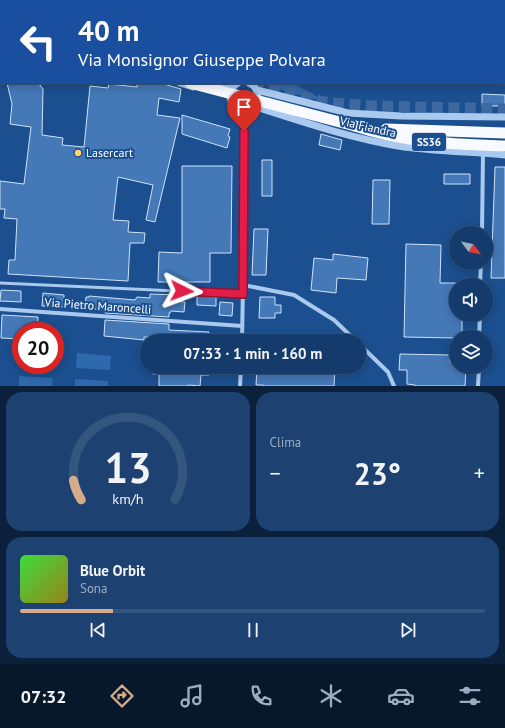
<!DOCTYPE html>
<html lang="it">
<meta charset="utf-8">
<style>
body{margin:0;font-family:"PT Sans",sans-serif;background:#1d4271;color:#f1f3f6;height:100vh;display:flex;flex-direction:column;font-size:15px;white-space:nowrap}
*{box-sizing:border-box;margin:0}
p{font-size:13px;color:#9dadc1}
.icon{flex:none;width:22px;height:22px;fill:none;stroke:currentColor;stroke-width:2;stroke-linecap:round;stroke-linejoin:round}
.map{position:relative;height:386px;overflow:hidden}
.side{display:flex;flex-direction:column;gap:6px;padding:6px;background:#0b203b;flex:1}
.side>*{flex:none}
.banner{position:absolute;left:0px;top:0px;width:505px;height:84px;box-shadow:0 2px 10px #0003,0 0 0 1px #33557e;background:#1a4fa0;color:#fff;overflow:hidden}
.needle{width:26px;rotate:122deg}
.tools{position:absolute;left:449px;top:226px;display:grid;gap:8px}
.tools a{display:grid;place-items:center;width:44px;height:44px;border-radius:50%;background:#143b6b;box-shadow:0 2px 10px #0003,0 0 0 1px #33557e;font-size:20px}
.speed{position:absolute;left:12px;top:322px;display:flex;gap:8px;font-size:20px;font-weight:700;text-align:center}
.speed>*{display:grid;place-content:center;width:52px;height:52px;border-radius:50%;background:#143b6b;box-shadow:0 2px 10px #0003,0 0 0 1px #33557e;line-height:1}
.speed .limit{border:6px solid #d22;background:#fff;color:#111}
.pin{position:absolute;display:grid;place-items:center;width:34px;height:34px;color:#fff;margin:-41px -17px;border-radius:50% 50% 50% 0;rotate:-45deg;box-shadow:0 0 4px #0007}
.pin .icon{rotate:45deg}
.me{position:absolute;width:44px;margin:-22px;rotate:93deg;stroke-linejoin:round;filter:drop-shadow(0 0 3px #0008)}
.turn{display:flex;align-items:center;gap:14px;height:84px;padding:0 12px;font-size:18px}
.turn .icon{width:52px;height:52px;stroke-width:2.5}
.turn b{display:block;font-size:28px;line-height:34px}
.big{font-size:30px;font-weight:800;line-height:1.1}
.side .widget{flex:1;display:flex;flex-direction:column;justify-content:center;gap:6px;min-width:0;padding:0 14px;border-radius:16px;background:#1d4271}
.side .dial{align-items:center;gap:0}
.dial svg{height:104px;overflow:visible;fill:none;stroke:#33557e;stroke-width:7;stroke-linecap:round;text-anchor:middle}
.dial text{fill:#f1f3f6;stroke:none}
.song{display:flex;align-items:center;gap:12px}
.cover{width:48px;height:48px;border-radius:6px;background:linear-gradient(135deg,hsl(120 70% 55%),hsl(50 70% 35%))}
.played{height:4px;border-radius:2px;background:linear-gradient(90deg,#d6ab8b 20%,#33557e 20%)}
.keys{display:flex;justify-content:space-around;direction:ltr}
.heat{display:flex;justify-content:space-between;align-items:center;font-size:22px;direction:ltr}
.side .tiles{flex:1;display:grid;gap:6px;grid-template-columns:1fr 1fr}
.widget:last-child{grid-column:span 2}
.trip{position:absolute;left:140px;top:334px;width:226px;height:40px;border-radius:20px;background:#143b6b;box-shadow:0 2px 10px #0003,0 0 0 1px #33557e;font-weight:800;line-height:40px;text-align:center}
.tab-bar{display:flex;height:64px;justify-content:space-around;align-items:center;background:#08182b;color:#9dadc1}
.tab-bar .icon{width:28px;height:28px}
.tab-bar .selected{color:#d6ab8b}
.tab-bar b{font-size:18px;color:#f1f3f6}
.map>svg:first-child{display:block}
.green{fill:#2e69ad}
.building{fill:#4478b7;stroke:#cfe3fa}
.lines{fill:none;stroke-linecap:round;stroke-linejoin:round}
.trunk-tunnel{stroke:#3d69a0;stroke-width:11;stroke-dasharray:11 5.5;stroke-linecap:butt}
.path{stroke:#a9c9ee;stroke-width:1.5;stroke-dasharray:2 3;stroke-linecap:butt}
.service{stroke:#a9c9ee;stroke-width:3}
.minor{stroke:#a9c9ee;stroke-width:4}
.tertiary{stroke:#a9c9ee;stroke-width:7}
.trunk{stroke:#f8faff;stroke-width:11}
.trunk-bridge{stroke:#f8faff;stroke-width:11}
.route-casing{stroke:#92132f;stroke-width:10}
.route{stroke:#e11d48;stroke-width:7}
.poi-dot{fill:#ffd166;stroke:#1b4f8f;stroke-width:1.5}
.labels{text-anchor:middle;stroke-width:4;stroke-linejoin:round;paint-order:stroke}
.shield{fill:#1b4f8f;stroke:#bbcadd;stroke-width:1}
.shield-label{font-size:11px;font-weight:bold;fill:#fff}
.street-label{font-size:12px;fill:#fff;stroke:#1b4f8f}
.poi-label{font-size:12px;fill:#fff;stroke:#1b4f8f;text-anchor:start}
</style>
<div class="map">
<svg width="505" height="386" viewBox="0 0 505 386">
<rect width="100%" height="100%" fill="#1b4f8f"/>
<path class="green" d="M260 83H293L328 103 268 86Z
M77 353 111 356 110 370 76 368Z
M19 376 53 378 52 386H19Z
M75 379 108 381V386H75Z"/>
<path class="building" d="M7 83H33L40 85 43 89 42 135 63 138 62 145 84 147 90 86 108 88 109 84 137 87V83H160L181 89 179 102 159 98 157 115 180 118 155 222 146 220 153 185 118 177 113 220 129 221 128 232 145 233 144 243H130L128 281 8 274 9 260H15L17 219 4 218 5 209H0V181L24 184 31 127 10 124 12 104Z
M482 94 505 95V106H482Z
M182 115 230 129 228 136 230 137 227 148 182 134Z
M321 134 342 140 340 150 319 145Z
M262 160H272V196H262Z
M182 166H232L231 253H210V282H158L159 252 182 253Z
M495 167H505V278H491Z
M444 174H470V184H444Z
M373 180H390L389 224H372Z
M254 229H268L266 275H252Z
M406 244 441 245 440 283H456V315H462V337H456V338L404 337Z
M333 254 368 258 366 280 337 278 336 293 311 290 314 258 333 260Z
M1 290 21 291V302L0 301Z
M43 293 64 295V307L42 306Z
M150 294 181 295 180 302H185L184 312 171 311 170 313H169V317L105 313V310L85 308 86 297H89V296L135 300 137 297 150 298Z
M197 296 216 297V306L197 305Z
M260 297H275V305H281V313H275V318H259Z
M220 302 233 303 232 316 219 315Z
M2 315 38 317 37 331H21V339L1 338Z
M105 320 169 324V330L209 332 208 341H176V339L144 337V340L104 336Z
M256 334 282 335V341H255Z
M400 354 450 355V362H456V367H466L465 386H415V385L407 384V370H399Z
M153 367H159L158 370 160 373 184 374 187 373 188 367H210L209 375H201L200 386 188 385V386H159V374H153Z
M306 367H335L334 386H263V385H256L257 368 300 370 306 369Z"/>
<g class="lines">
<path class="trunk-tunnel" d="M0 12 1 13
M253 83 324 102 345 104 374 106 505 109"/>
<path class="path" d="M99 0 107 1"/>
<path class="service" d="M0 283 243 294"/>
<path class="minor" d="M168 0 176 1
M245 1V0
M237 108 243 130
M482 233 483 153
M243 285 294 295 334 320 356 341
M480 285 481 263
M0 309 242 326
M479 337 480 315
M242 341 243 285V131L246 110
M359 344 388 372 394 386
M161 370 184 371 185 367
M240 386 241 367
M478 386 479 367"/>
<path class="tertiary" d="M0 21 1 22
M180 83 193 87
M222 83 235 85
M238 83C218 95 240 122 255 104
M249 83 254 86 258 94
M257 90 348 113 401 116 505 117
M253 106C303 122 353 139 404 147 437 151 471 152 505 155"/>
<path class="trunk" d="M3 0 4 1
M0 29H1
M355 126C405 143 453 144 505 146
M386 129 505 133"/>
<path class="trunk-bridge" d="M190 83 355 126"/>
</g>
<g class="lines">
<defs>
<path id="route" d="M182 291 243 294 244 131"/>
</defs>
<use href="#route" class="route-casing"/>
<use href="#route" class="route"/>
</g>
<circle class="poi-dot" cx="78" cy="153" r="4"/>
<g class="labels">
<rect class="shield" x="412" y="133" width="34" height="18" rx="3"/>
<g class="shield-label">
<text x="429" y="146">SS36</text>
</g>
<g class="street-label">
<text transform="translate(368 127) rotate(13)" y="4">Via Fiandra</text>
<text transform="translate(98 306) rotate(4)" y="4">Via Pietro Maroncelli</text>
</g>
<g class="poi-label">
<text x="86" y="157">Lasercart</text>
</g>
</g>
</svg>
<div class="tools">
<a><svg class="needle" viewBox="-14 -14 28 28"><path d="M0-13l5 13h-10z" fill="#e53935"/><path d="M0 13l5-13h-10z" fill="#9dadc1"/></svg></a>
<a><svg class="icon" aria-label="sound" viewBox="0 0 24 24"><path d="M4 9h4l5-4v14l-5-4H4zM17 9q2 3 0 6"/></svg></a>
<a><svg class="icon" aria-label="layers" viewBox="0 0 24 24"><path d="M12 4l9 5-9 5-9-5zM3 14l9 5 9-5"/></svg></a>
</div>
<div class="speed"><div class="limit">20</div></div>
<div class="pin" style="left:244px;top:131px;background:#d93025"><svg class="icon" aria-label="arrive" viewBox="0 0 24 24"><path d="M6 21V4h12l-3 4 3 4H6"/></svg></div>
<svg class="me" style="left:182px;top:291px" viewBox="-20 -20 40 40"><path d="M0-17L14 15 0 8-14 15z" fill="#e11d48" stroke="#fff" stroke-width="4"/></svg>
<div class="trip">07:33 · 1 min · 160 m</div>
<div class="banner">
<div class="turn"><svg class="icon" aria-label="left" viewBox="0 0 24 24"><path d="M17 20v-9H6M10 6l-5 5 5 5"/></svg><div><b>40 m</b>Via Monsignor Giuseppe Polvara</div></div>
</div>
</div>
<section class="side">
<div class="tiles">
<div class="widget dial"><svg viewBox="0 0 100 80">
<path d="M14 69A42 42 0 1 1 86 69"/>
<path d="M14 69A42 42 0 0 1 8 54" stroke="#d6ab8b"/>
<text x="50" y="56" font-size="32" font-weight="700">13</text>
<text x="50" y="72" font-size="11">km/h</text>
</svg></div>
<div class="widget"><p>Clima</p>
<div class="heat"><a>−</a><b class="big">23°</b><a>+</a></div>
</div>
<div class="widget">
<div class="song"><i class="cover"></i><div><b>Blue Orbit</b><p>Sona</p></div></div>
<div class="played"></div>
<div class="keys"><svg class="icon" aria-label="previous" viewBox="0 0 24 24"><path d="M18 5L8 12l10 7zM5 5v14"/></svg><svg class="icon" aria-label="pause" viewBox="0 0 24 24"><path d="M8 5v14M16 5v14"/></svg><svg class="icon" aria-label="next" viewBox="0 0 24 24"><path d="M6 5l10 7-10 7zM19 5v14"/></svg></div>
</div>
</div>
</section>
<nav class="tab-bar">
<b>07:32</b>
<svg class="icon selected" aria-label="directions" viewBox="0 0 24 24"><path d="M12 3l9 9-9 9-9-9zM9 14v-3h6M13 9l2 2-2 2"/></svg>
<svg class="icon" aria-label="music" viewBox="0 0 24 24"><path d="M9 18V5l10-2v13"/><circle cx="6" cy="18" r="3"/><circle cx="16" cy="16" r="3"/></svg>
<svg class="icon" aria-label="phone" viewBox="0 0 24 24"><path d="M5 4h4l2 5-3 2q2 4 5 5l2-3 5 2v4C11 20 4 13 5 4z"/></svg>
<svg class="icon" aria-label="climate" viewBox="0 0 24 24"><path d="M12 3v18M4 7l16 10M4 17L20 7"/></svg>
<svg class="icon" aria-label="car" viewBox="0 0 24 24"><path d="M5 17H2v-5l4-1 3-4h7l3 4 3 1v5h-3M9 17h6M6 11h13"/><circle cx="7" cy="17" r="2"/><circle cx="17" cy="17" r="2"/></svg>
<svg class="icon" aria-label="filters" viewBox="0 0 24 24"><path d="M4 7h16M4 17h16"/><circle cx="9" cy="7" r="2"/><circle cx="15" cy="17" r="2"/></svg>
</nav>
